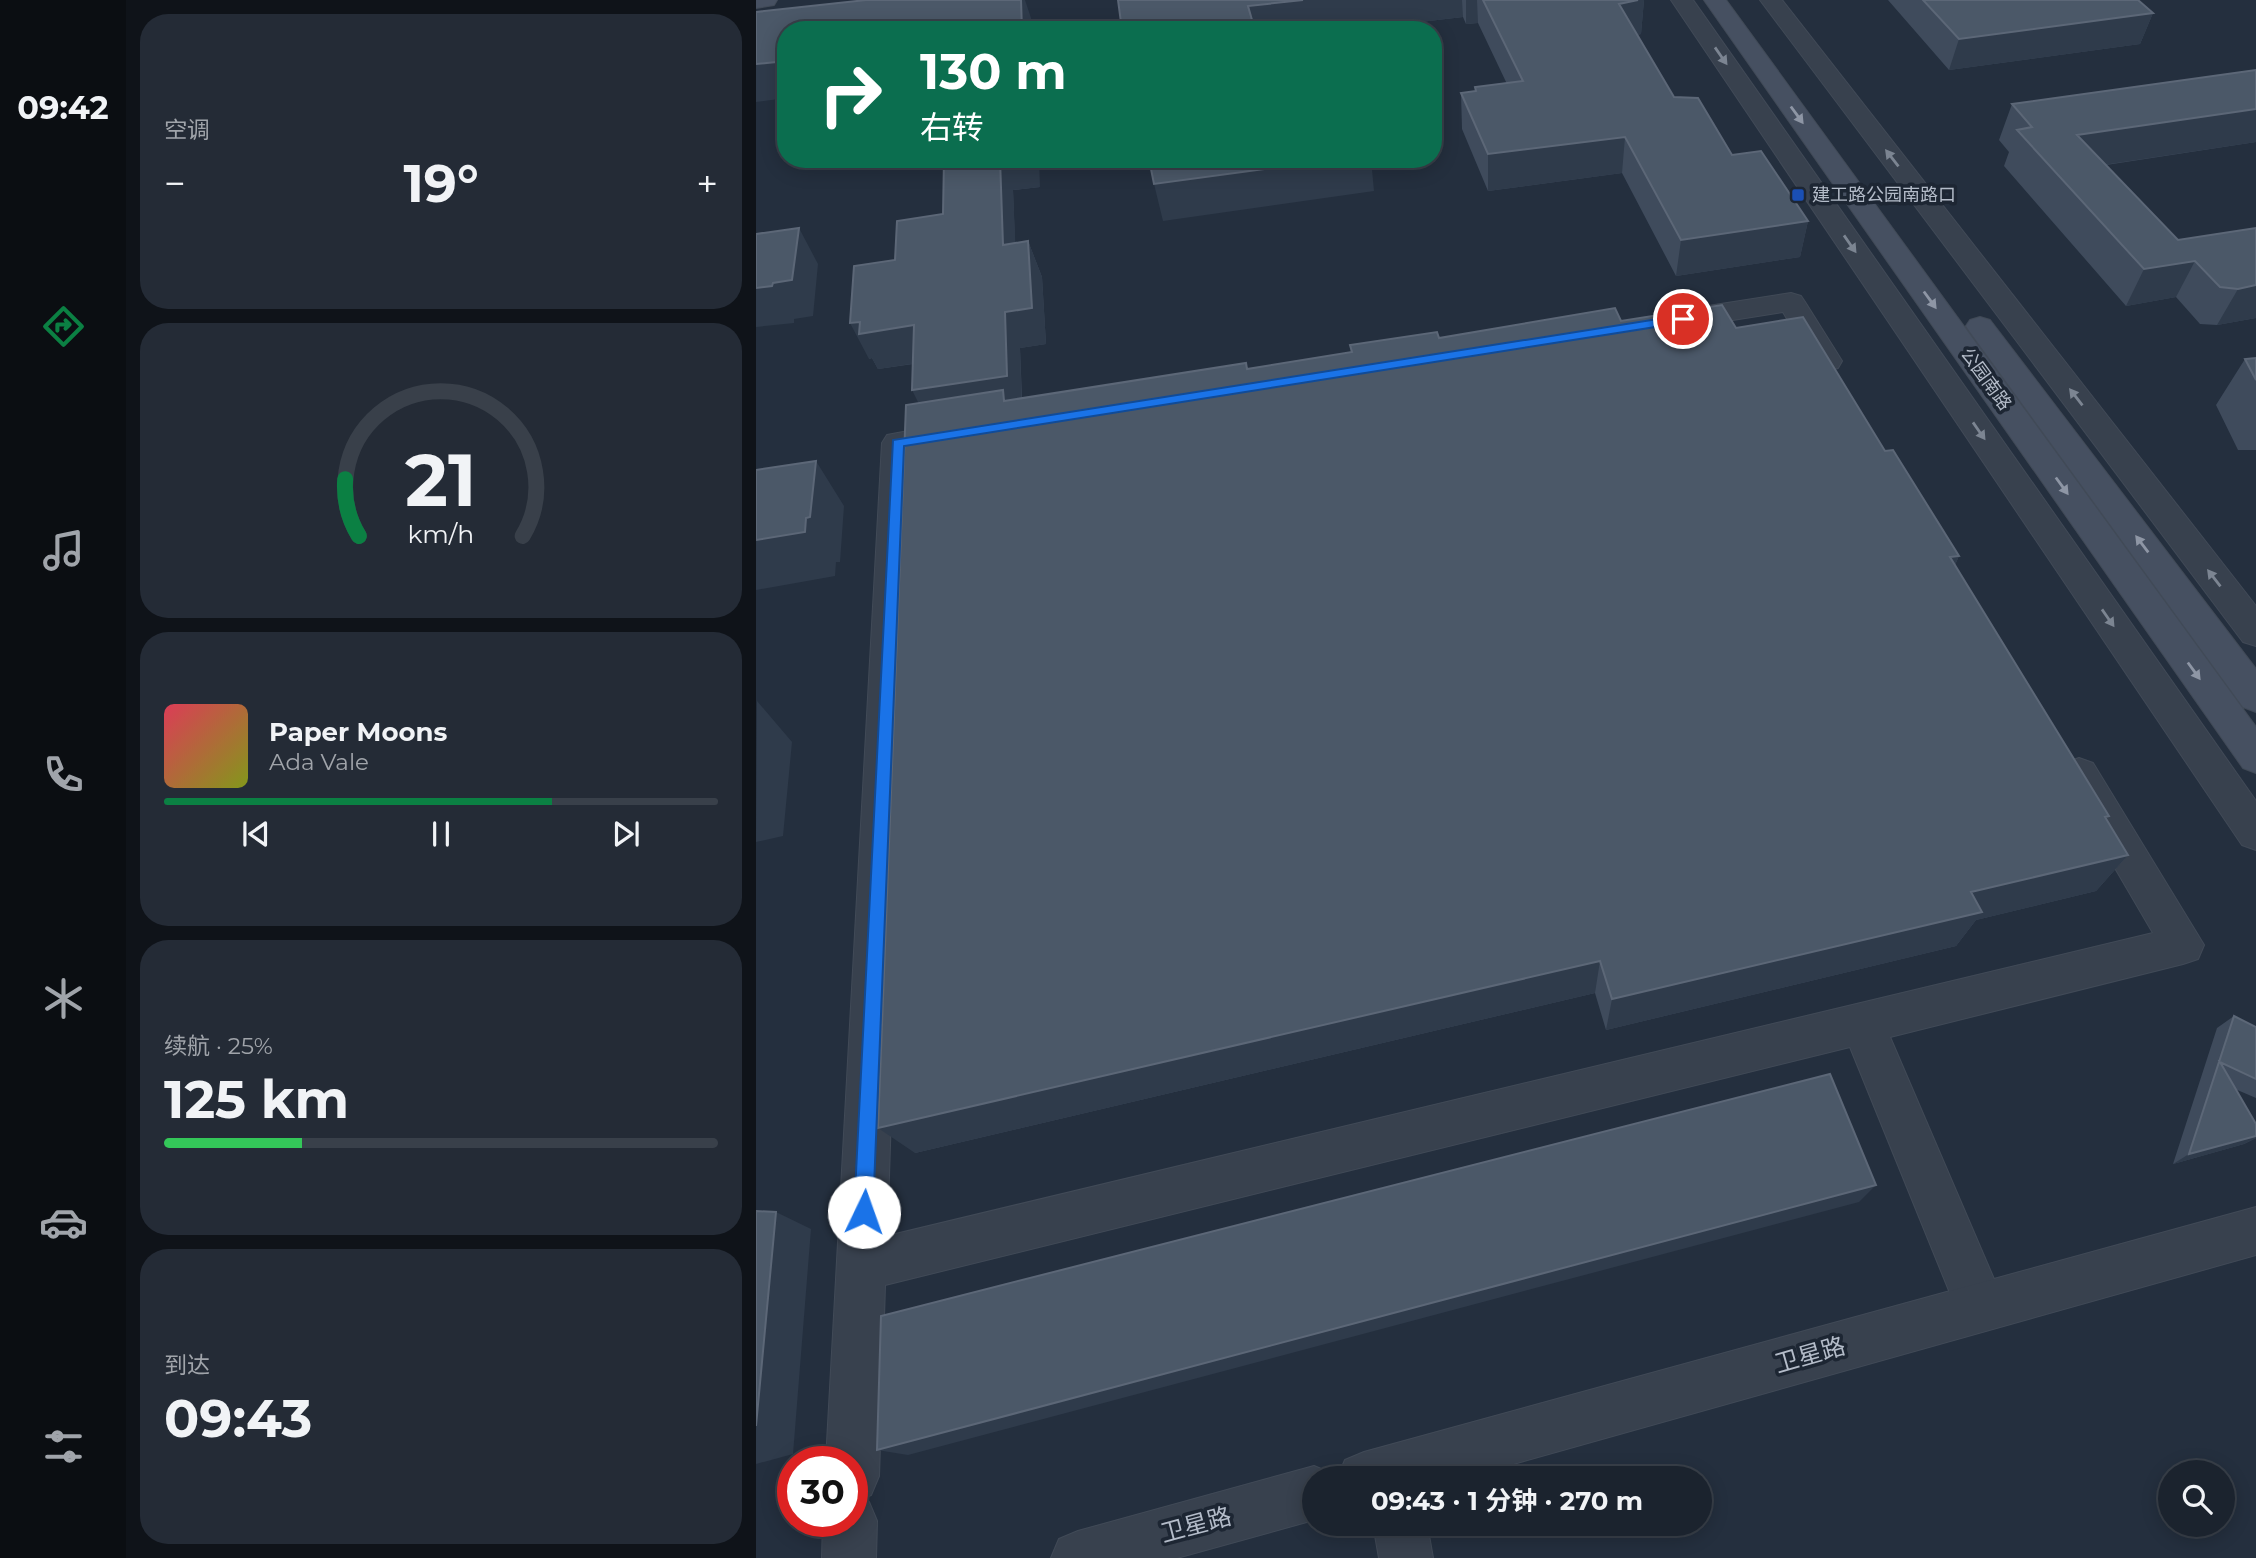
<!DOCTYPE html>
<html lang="zh">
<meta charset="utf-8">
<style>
body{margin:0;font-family:Montserrat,"Noto Sans SC",sans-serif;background:#242b36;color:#f1f3f6;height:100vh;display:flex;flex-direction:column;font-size:26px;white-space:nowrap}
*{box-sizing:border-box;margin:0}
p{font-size:23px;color:#a0a4aa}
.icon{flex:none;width:38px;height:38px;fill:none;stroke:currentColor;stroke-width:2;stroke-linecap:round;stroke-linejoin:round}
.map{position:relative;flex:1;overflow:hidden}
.details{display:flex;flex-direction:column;gap:14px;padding:14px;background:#0f1319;width:630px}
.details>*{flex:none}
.banner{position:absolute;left:21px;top:21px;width:665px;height:147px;border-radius:28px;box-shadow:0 4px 18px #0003,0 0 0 2px #39404a;background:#0b6e4f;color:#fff;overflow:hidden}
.controls{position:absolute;left:1402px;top:1460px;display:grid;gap:14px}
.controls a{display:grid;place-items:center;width:77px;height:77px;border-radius:50%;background:#1b232e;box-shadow:0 4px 18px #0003,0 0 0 2px #39404a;font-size:35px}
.speed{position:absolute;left:21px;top:1446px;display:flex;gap:14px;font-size:35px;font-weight:700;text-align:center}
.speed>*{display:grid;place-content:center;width:91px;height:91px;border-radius:50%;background:#1b232e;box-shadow:0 4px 18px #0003,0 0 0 2px #39404a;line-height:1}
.speed .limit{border:10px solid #d22;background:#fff;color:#111}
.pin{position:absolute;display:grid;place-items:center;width:60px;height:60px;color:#fff;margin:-30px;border:4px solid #fff;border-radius:50%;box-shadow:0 2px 7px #0007}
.me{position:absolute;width:77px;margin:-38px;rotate:3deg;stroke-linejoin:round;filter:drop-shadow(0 0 5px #0008)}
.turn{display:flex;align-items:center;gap:24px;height:147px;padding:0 28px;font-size:32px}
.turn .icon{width:91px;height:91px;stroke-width:2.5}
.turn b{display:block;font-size:49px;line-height:60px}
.big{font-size:52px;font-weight:700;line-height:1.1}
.details .card{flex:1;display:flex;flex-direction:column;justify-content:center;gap:10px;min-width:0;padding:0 24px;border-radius:28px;background:#242b36}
.details .dial{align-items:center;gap:0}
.dial svg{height:182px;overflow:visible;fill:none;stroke:#39404a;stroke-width:7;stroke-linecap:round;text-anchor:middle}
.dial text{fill:#f1f3f6;stroke:none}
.song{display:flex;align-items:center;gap:21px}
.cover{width:84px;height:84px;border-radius:10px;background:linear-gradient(135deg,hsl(350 70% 55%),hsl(70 70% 35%))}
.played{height:7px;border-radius:4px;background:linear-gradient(90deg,#0b8043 70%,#39404a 70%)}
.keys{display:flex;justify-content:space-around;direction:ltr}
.heat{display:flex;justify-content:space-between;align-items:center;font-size:38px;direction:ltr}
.charge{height:10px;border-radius:5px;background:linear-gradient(90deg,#34c759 25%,#39404a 0)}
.trip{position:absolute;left:546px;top:1466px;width:410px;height:70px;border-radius:35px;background:#1b232e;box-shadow:0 4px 18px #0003,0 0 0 2px #39404a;font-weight:700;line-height:70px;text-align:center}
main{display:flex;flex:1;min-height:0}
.menu{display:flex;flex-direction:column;width:126px;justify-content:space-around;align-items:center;background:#0b0e12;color:#a0a4aa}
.menu .icon{width:49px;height:49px}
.menu .active{color:#0b8043}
.menu b{font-size:32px;color:#f1f3f6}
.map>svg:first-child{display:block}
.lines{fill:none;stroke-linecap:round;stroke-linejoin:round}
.minor-casing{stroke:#414a57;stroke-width:2}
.tertiary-casing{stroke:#414a57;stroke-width:2}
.secondary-casing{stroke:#414a57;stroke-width:2}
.minor{fill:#38414e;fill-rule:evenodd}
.tertiary{fill:#38414e;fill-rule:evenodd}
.secondary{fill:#465061;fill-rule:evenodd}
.wall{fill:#3f4b5c}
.shaded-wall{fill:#2f3b4b}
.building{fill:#4b5868;stroke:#5c6777;stroke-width:2}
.oneway{fill:#7c8592}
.oneway2{fill:#8e96a5}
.route{fill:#1a73e8;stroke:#114b97;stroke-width:2}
.transit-dot{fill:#1a4fb4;stroke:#1d2633;stroke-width:2.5}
.labels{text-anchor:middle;stroke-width:7;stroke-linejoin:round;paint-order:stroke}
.far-poi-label{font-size:18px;fill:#b4bcc9;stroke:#1d2633;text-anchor:start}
.far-street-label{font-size:18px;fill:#b4bcc9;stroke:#1d2633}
.near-street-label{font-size:24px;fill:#b4bcc9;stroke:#1d2633}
</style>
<main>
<nav class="menu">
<b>09:42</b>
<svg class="icon active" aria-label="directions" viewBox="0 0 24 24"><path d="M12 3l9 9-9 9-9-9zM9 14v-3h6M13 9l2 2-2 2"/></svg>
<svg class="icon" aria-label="music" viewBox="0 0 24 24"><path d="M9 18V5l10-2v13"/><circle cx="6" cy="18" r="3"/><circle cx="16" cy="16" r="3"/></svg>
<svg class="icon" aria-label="phone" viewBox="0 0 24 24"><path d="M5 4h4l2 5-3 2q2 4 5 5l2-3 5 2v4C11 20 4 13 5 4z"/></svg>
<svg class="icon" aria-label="climate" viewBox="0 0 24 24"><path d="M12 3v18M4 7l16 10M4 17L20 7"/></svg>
<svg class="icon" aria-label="car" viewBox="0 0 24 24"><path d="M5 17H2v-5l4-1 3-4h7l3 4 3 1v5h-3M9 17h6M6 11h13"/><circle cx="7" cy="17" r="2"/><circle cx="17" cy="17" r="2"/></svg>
<svg class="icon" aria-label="filters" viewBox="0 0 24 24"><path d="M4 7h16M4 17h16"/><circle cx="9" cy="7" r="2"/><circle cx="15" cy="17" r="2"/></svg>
</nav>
<section class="details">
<div class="card"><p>空调</p>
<div class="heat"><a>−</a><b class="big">19°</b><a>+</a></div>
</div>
<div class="card dial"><svg viewBox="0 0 100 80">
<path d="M14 69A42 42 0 1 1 86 69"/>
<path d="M14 69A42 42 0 0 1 8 44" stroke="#0b8043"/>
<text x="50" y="56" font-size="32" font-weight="700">21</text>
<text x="50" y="72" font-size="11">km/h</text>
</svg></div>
<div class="card">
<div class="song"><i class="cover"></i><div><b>Paper Moons</b><p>Ada Vale</p></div></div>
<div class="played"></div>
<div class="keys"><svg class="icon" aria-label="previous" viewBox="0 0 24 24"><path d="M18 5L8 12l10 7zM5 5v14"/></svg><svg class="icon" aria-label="pause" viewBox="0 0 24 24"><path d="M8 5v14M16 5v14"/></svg><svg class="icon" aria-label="next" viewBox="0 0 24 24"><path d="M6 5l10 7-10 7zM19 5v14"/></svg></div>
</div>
<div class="card"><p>续航 · 25%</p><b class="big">125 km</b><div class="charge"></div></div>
<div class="card"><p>到达</p><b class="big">09:43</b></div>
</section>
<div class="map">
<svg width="1500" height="1558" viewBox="0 0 1500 1558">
<rect width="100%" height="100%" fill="#242f3e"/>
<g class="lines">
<defs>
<path id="minor" d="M915 0H937L1500 801V850L1486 845Z
M1004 0H1026L1500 606V646L1487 642Z
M1035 293 1045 296 1049 302 1086 361 1082 368 1071 371 1060 368 1027 312 920 329 910 326 906 320 910 314 920 311Z
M201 422 212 425 217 433 212 441 157 451 131 1236 1397 933 1304 774 1309 763 1323 758 1337 763 1448 945 1442 959 1427 964 1134 1037 1250 1307 1243 1325 1225 1332 1207 1325 1094 1047 129 1285 123 1476 115 1495 105 1499 113 1502 121 1521 120 1558H66L67 1521H96V1461H70L126 443 131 435Z
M617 1524H671L677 1558H623Z"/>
<path id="tertiary" d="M1500 1207V1255L704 1479H581L589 1460 608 1452Z
M558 1466 577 1474 579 1479H558V1520L421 1558H295L303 1539 322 1531Z"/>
<path id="secondary" d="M0 0H21L18 5 0 8Z
M948 0H970L1500 727V773L1487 768Z
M1224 317 1234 320 1500 669V712L1487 707 1214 332 1210 326 1214 320Z"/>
</defs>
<use href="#minor" class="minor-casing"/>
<use href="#tertiary" class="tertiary-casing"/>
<use href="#secondary" class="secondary-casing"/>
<use href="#minor" class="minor"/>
<use href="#tertiary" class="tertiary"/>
<use href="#secondary" class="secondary"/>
</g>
<path class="wall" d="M362 0H888L885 34 881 35 918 97 976 155 1052 221 1044 257 920 276 866 173 732 191 706 129 705 93 719 92V87L751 84 722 23 710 24 707 17 596 30H366Z
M1132 0H1382L1397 13 1384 44 1193 70Z
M1256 104 1500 142 1350 165 1422 240 1500 228V318L1461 325 1444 324 1420 297 1370 306 1248 166 1253 152 1243 140Z
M188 159 284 187 257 190 259 243 272 241 286 277 290 344 264 348 266 398 492 369 595 352 594 345 683 338 865 321 980 328 1129 451 1203 556 1199 565 1372 855 1340 891 1220 920 1200 946 850 1030 839 993 159 1153 163 403 157 364 122 369 116 358 113 359 139 260 187 214Z
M1500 358V450H1482L1460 405 1489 359Z
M1478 1016 1500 1027V1098L1479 1089 1500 1124V1138L1488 1144 1417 1164 1461 1028Z"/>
<path class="shaded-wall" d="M265 0H269L275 18 276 30H266Z
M547 0H706L707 17 596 30H487L492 6Z
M710 0H721L722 23 710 24Z
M882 0H888L885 34 860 39 863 4Z
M1397 13 1384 44 1193 70 1203 39Z
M30 61V98L0 102V64Z
M1500 109V142L1307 171 1321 135Z
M869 137 866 173 732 191V154Z
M244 159H283L284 187 257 190 261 281 247 245Z
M583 159H615L618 191 407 221 398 184Z
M1052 221 1044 257 920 276 925 240Z
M43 228 62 264 57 316 38 319V323L0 327V288L17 283Z
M272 241 286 277 290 344 264 348 266 411 174 426 156 390 249 312Z
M1439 261 1420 297 1370 306 1388 269Z
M1500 285V318L1461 325 1482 289Z
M104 322 158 325 175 361 122 369 116 358 113 359 94 323Z
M60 461 88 506 84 562H80L79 576 0 590V540L50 518Z
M1203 556 1183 599 1194 557Z
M1 701 36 742 27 836 0 842Z
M1372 855 1340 891 1220 920 1200 946 850 1030 856 999 1215 892Z
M844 961 839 993 159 1153 122 1128Z
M1500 1136V1138L1488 1144 1417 1164 1433 1154Z
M1120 1185 1103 1202 152 1455 121 1450Z
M20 1212 55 1229 37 1454 0 1464V1426Z"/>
<path class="building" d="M110 0H265L266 30H30V61L0 64V12Z
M362 0H547L492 6 498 27 486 29 487 30H366Z
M727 0H882L863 4 918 97 942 98 976 155 1005 151 1052 221 925 240 869 137 732 154 705 93 720 91 719 87 767 81Z
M1167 0H1382L1397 13 1203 39Z
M1500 70V109L1321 135 1422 240 1500 228V285L1482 289 1464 287 1439 261 1388 269 1261 130 1276 127 1256 104Z
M188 159H244L247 245 272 241 276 308 249 312 251 376 156 390 158 325 103 334 104 322 94 323 98 266 139 260 141 221 187 214Z
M393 159H583L398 184Z
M43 228 36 280 17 283 16 286 0 288V234Z
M966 305 980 328 1047 317 1129 451 1137 450 1203 556 1194 557 1353 816 1349 817 1372 855 1215 892 1226 912 856 999 844 961 122 1128 150 405 247 390 248 401 490 363 491 369 596 352 594 345 681 332 683 338 859 308 865 321Z
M1500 358V380L1489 359Z
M60 461 54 517 50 518 49 532 0 540V470Z
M1478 1016 1500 1027V1079L1464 1062 1500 1124V1136L1433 1154Z
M1074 1074 1120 1185 121 1450 125 1316Z
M0 1211 20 1212 0 1426Z"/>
<defs><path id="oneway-solid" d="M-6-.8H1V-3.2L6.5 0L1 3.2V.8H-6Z" transform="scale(1.75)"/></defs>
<g class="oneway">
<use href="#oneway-solid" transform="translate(965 56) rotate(55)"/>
<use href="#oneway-solid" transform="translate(1136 158) rotate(-128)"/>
<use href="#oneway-solid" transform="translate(1094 244) rotate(55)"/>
<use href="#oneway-solid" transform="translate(1320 397) rotate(-128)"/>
<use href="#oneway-solid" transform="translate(1223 431) rotate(55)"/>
<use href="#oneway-solid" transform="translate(1458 578) rotate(-128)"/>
<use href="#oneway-solid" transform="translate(1352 618) rotate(55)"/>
</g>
<g class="oneway2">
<use href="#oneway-solid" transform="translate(1041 115) rotate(54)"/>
<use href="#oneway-solid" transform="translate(1174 300) rotate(54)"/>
<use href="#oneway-solid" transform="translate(1306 486) rotate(54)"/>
<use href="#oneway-solid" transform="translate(1386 544) rotate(-127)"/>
<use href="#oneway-solid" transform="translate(1438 671) rotate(54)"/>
</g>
<path class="route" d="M927 315 933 319 931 322 148 446 117 1212 115 1219 108 1222 101 1219 98 1212 137 440Z"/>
<rect class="transit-dot" x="1035" y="188" width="14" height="14" rx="3.5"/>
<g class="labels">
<g class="far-poi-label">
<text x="1056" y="201">建工路公园南路口</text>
</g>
<g class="far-street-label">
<text transform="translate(1230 379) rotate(54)" y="6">公园南路</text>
</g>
<g class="near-street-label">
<text transform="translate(1054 1355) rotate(-16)" y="8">卫星路</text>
<text transform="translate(440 1525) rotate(-15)" y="8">卫星路</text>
</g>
</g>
</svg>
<div class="controls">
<a><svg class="icon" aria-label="search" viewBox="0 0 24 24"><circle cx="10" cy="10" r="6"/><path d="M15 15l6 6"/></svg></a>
</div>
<div class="speed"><div class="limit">30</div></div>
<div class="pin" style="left:927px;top:319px;background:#d93025"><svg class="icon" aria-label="arrive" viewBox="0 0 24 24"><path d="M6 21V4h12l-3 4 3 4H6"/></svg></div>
<svg class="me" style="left:108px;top:1212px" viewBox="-20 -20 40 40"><circle r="19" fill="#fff"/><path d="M0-13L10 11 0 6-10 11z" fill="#1a73e8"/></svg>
<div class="trip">09:43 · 1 分钟 · 270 m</div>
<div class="banner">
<div class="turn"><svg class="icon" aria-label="right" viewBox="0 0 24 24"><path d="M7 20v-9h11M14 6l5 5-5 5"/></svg><div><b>130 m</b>右转</div></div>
</div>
</div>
</main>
